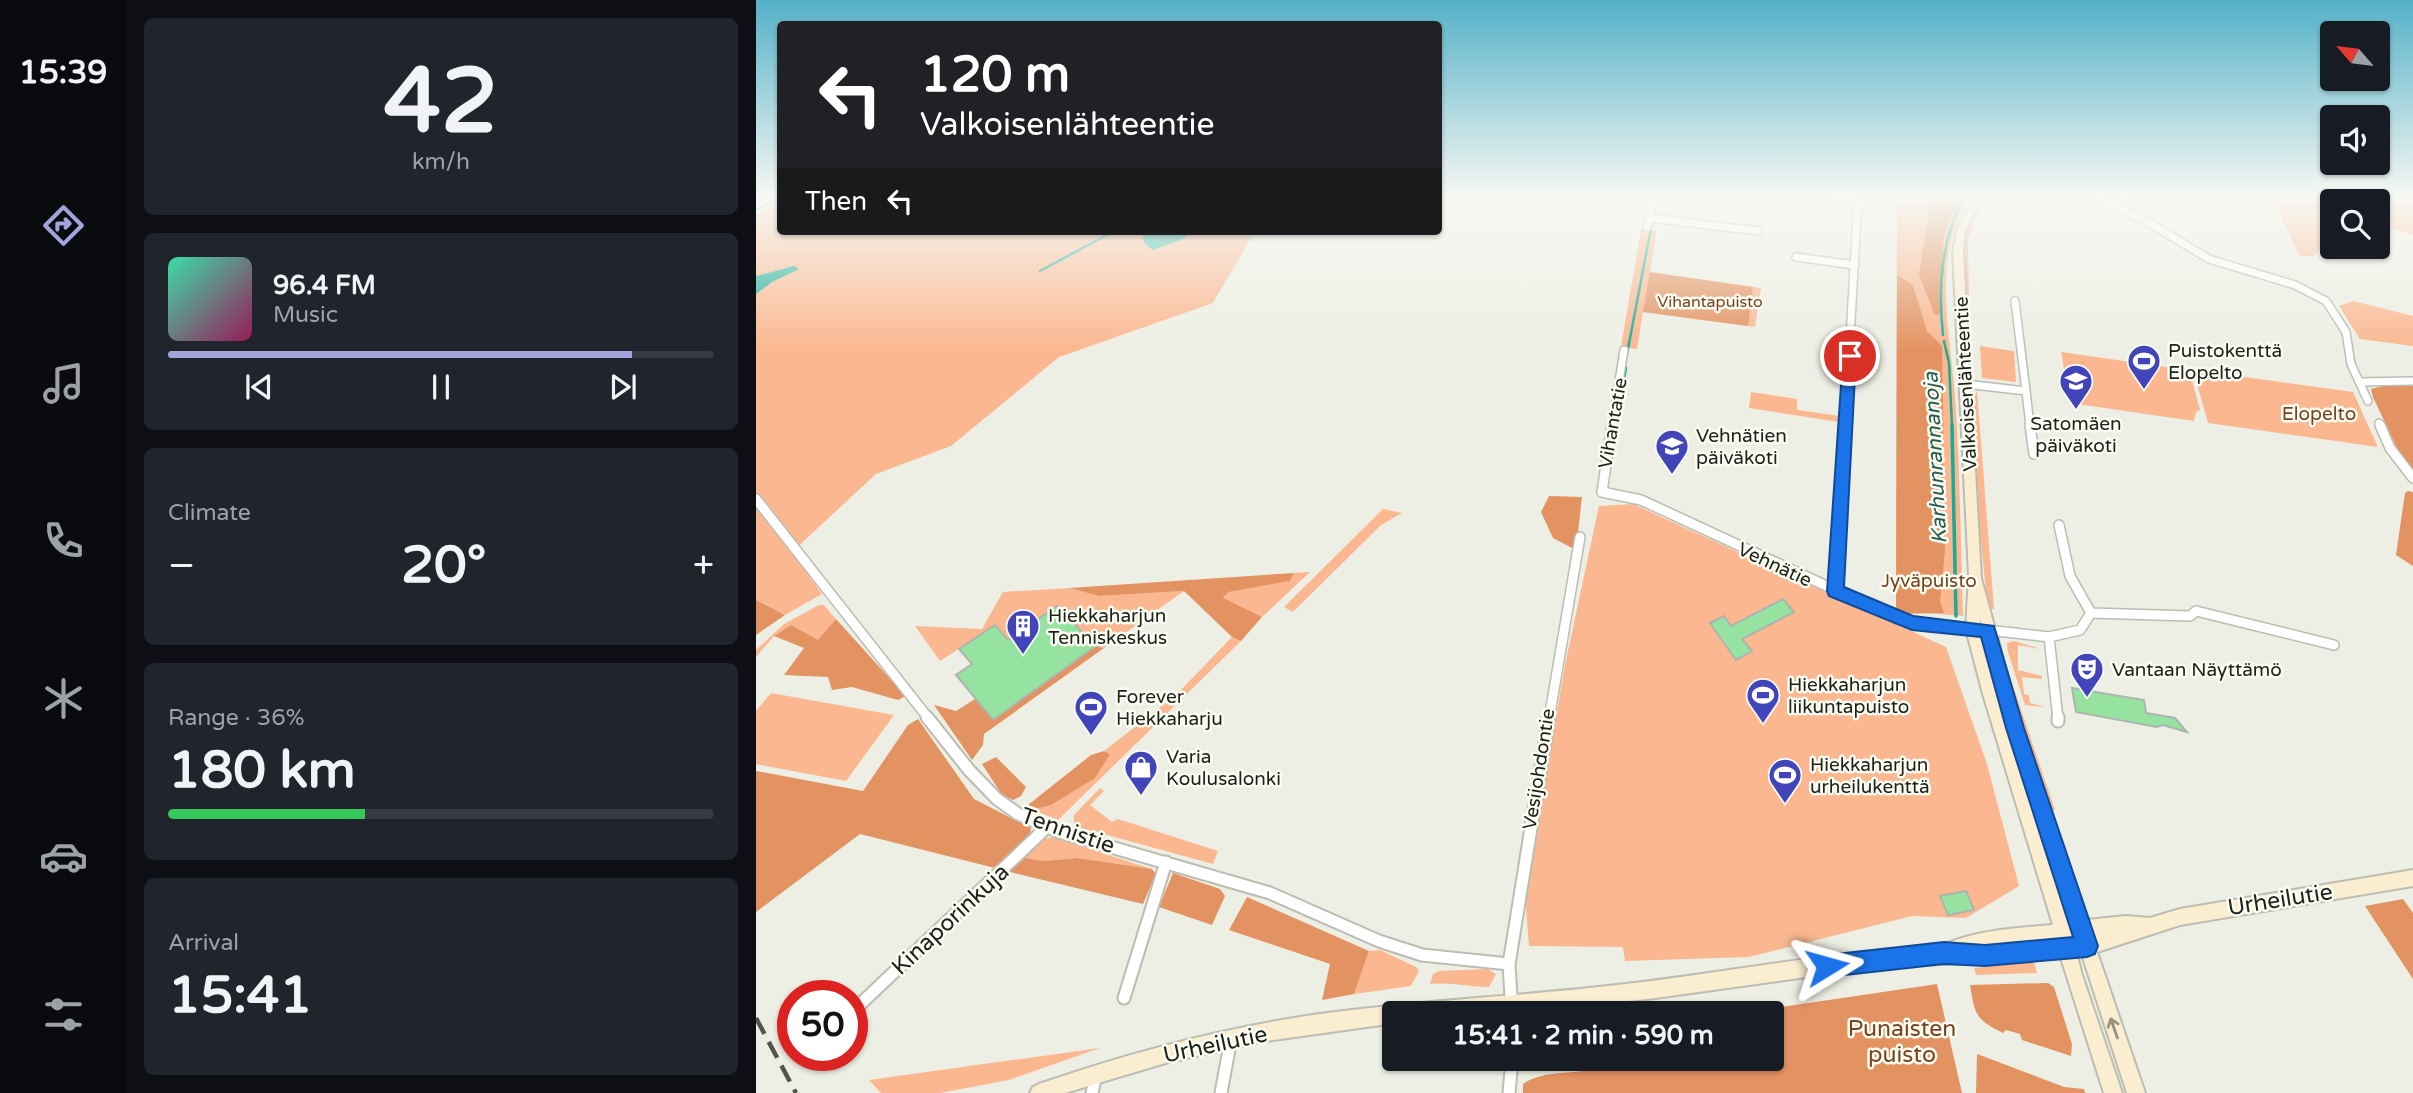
<!DOCTYPE html>
<meta charset="utf-8">
<style>
body{margin:0;font-family:"Varela Round",sans-serif;background:#20242c;color:#f1f3f6;height:100vh;display:flex;flex-direction:column;font-size:26px;white-space:nowrap}
*{box-sizing:border-box;margin:0}
p{font-size:23px;color:#9ea1a6}
.icon{flex:none;width:38px;height:38px;fill:none;stroke:currentColor;stroke-width:2;stroke-linecap:round;stroke-linejoin:round}
.map{position:relative;flex:1;overflow:hidden}
.drawer{display:flex;flex-direction:column;gap:18px;padding:18px;background:#0d0f14;width:630px}
.drawer>*{flex:none}
.guide{position:absolute;left:21px;top:21px;width:665px;height:214px;border-radius:7px;box-shadow:0 2px 5px #0004;background:#202124;color:#fff;overflow:hidden}
.needle{width:46px;rotate:298deg}
.controls{position:absolute;left:1564px;top:21px;display:grid;gap:14px}
.controls a{display:grid;place-items:center;width:70px;height:70px;border-radius:7px;background:#171b24;box-shadow:0 2px 5px #0004;font-size:35px}
.speed{position:absolute;left:21px;top:980px;display:flex;gap:14px;font-size:35px;font-weight:700;text-align:center}
.speed>*{display:grid;place-content:center;width:91px;height:91px;border-radius:50%;background:#171b24;box-shadow:0 2px 5px #0004;line-height:1}
.speed .limit{border:10px solid #d22;background:#fff;color:#111}
.pin{position:absolute;display:grid;place-items:center;width:60px;height:60px;color:#fff;margin:-30px;border:4px solid #fff;border-radius:50%;box-shadow:0 2px 7px #0007}
.me{position:absolute;width:77px;margin:-38px;rotate:82deg;stroke-linejoin:round;filter:drop-shadow(0 0 5px #0008)}
.turn{display:flex;align-items:center;gap:24px;height:147px;padding:0 28px;font-size:32px}
.turn .icon{width:91px;height:91px;stroke-width:2.5}
.turn b{display:block;font-size:49px;line-height:60px}
.then{display:flex;align-items:center;height:66px;padding:0 28px;background:#0003;gap:14px;font-size:26px}
.big{font-size:52px;font-weight:700;line-height:1.1}
.drawer .widget{flex:1;display:flex;flex-direction:column;justify-content:center;gap:10px;min-width:0;padding:0 24px;border-radius:10px;background:#20242c}
.drawer .dial{align-items:center;gap:0}
.dial b{font-size:91px;line-height:1}
.song{display:flex;align-items:center;gap:21px}
.cover{width:84px;height:84px;border-radius:10px;background:linear-gradient(135deg,hsl(160 70% 55%),hsl(330 70% 35%))}
.played{height:7px;border-radius:4px;background:linear-gradient(90deg,#a2a5db 85%,#363941 85%)}
.keys{display:flex;justify-content:space-around;direction:ltr}
.heat{display:flex;justify-content:space-between;align-items:center;font-size:38px;direction:ltr}
.charge{height:10px;border-radius:5px;background:linear-gradient(90deg,#34c759 36%,#363941 0)}
.trip{position:absolute;left:626px;top:1001px;width:402px;height:70px;border-radius:7px;background:#171b24;box-shadow:0 2px 5px #0004;font-weight:700;line-height:70px;text-align:center}
main{display:flex;flex:1;min-height:0}
.dock{display:flex;flex-direction:column;width:126px;justify-content:space-around;align-items:center;background:#090b0e;color:#9ea1a6}
.dock .icon{width:49px;height:49px}
.dock .selected{color:#a2a5db}
.dock b{font-size:32px;color:#f1f3f6}
.map>svg:first-child{display:block}
.green{fill:#fab790}
.forest{fill:#e39261}
.water{fill:#16ac97}
.lines{fill:none;stroke-linecap:round;stroke-linejoin:round}
.stream-far1{stroke:#16ac97;stroke-width:2.5}
.stream{stroke:#16ac97;stroke-width:3.5}
.building{fill:#96e2a0;stroke:#acb5ad;stroke-width:2}
.street-far2-casing{stroke:#bbbdb3;stroke-width:10}
.street-far1-casing{stroke:#bbbdb3;stroke-width:12}
.street-casing{stroke:#bbbdb3;stroke-width:15}
.secondary-casing{stroke:#bbbdb3;stroke-width:4}
.street-far2{stroke:#fff;stroke-width:7}
.street-far1{stroke:#fff;stroke-width:9}
.street{stroke:#fff;stroke-width:11}
.secondary{fill:#fbedd0;fill-rule:evenodd}
.rail{stroke:#52544e;stroke-width:4.5;stroke-dasharray:18 9;stroke-linecap:butt}
.oneway{stroke:#98917f}
.route{fill:#1a73e8;stroke:#114b97;stroke-width:2}
.labels{text-anchor:middle;stroke-width:5;stroke-linejoin:round;paint-order:stroke}
.far-park-label{font-size:16px;fill:#794320;stroke:#fafdf1}
.poi-label{font-size:19px;fill:#1f201c;stroke:#fafdf1;text-anchor:start}
.street-label{font-size:19px;fill:#1f201c;stroke:#fafdf1}
.park-label{font-size:19px;fill:#794320;stroke:#fafdf1}
.water-label{font-size:21px;font-style:italic;fill:#275c53;stroke:#fafdf1}
.near-street-label{font-size:23px;fill:#1f201c;stroke:#fafdf1}
.near-park-label{font-size:23px;fill:#794320;stroke:#fafdf1}
</style>
<main>
<nav class="dock">
<b>15:39</b>
<svg class="icon selected" aria-label="directions" viewBox="0 0 24 24"><path d="M12 3l9 9-9 9-9-9zM9 14v-3h6M13 9l2 2-2 2"/></svg>
<svg class="icon" aria-label="music" viewBox="0 0 24 24"><path d="M9 18V5l10-2v13"/><circle cx="6" cy="18" r="3"/><circle cx="16" cy="16" r="3"/></svg>
<svg class="icon" aria-label="phone" viewBox="0 0 24 24"><path d="M5 4h4l2 5-3 2q2 4 5 5l2-3 5 2v4C11 20 4 13 5 4z"/></svg>
<svg class="icon" aria-label="climate" viewBox="0 0 24 24"><path d="M12 3v18M4 7l16 10M4 17L20 7"/></svg>
<svg class="icon" aria-label="car" viewBox="0 0 24 24"><path d="M5 17H2v-5l4-1 3-4h7l3 4 3 1v5h-3M9 17h6M6 11h13"/><circle cx="7" cy="17" r="2"/><circle cx="17" cy="17" r="2"/></svg>
<svg class="icon" aria-label="filters" viewBox="0 0 24 24"><path d="M4 7h16M4 17h16"/><circle cx="9" cy="7" r="2"/><circle cx="15" cy="17" r="2"/></svg>
</nav>
<section class="drawer">
<div class="widget dial"><b>42</b><p>km/h</p></div>
<div class="widget">
<div class="song"><i class="cover"></i><div><b>96.4 FM</b><p>Music</p></div></div>
<div class="played"></div>
<div class="keys"><svg class="icon" aria-label="previous" viewBox="0 0 24 24"><path d="M18 5L8 12l10 7zM5 5v14"/></svg><svg class="icon" aria-label="pause" viewBox="0 0 24 24"><path d="M8 5v14M16 5v14"/></svg><svg class="icon" aria-label="next" viewBox="0 0 24 24"><path d="M6 5l10 7-10 7zM19 5v14"/></svg></div>
</div>
<div class="widget"><p>Climate</p>
<div class="heat"><a>−</a><b class="big">20°</b><a>+</a></div>
</div>
<div class="widget"><p>Range · 36%</p><b class="big">180 km</b><div class="charge"></div></div>
<div class="widget"><p>Arrival</p><b class="big">15:41</b></div>
</section>
<div class="map">
<svg width="1657" height="1093" viewBox="0 0 1657 1093">
<rect width="100%" height="100%" fill="#edefe4"/>
<path class="green" d="M1141 198H1214C1172 262 1197 341 1200 412 1204 480 1205 548 1207 616L1146 611 1140 614Z
M1228 198H1234L1222 213 1212 240 1213 300C1199 267 1206 225 1228 198Z
M1516 198H1657V235L1622 223V201H1577V239L1556 257 1543 255Z
M24 199V231L65 235 77 231H499L457 303 303 357 195 446 120 474 36 552 66 594 29 615 0 600V215Z
M885 229 901 231 894 272 897 274 1005 288 999 327 887 312 881 349 865 347Z
M1598 301 1657 316V346L1604 339 1583 306Z
M1224 346 1258 351 1260 382 1226 378Z
M1305 352 1424 369 1430 379 1436 380 1444 410 1440 412 1438 421 1314 403Z
M1437 370 1597 392 1622 447 1452 423Z
M1221 391 1238 609H1232C1229 579 1209 407 1221 391Z
M995 392 1041 399V410L1084 416 1083 422 993 408Z
M877 504 1190 647 1231 764 1263 886 1210 918 1156 916 993 957 869 961 867 947 773 946 769 897 809 665 843 506Z
M627 509 646 513 625 525 537 612 528 607Z
M554 572 506 617 467 599 473 592 534 581 538 573Z
M313 588 343 596 428 591 348 648 340 646 301 606 252 640 239 625 184 661 159 626 226 629 247 592Z
M63 605H68L80 619 62 641 35 625 18 636 0 657V650L28 624Z
M476 637 485 641 302 820 277 810 295 805 354 754 348 751 421 694Z
M1258 641 1285 649 1262 645V670L1286 676V679L1266 677 1268 694 1273 695 1274 703 1289 707 1269 705 1252 652 1251 643Z
M1242 650H1245L1299 810H1293Z
M15 693 138 715 90 781 0 764V711Z
M344 788 348 791 334 805 356 822 362 819 462 851 457 864 318 826V815Z
M296 837 396 869 321 858 287 861 264 857 285 840Z
M624 950 660 967 663 971 655 986 598 994 613 951Z
M1278 962 1281 973 1220 975 1218 968Z
M732 969 740 974 733 987C712 987 694 982 674 984L677 974 683 971Z
M865 1001 894 1004 901 1013H779L786 1009Z
M344 1048 253 1080 184 1093H125L113 1080Z"/>
<path class="forest" d="M1175 198H1204L1188 234 1184 314 1179 315 1163 275Z
M894 272 997 287 992 326 887 312Z
M1141 275 1157 285 1171 331 1186 346 1189 550 1184 602 1188 613 1140 614Z
M1627 386H1657V470L1642 450 1617 397 1615 389Z
M1652 491 1657 492V566L1640 555 1649 493Z
M793 496 826 497 820 550 797 538 785 512Z
M538 573 534 581 473 592 467 598 506 617 485 641 476 637 428 591 343 596 313 588Z
M0 600 29 615 0 635Z
M80 619 146 692 148 697 142 700 96 687 76 690 72 677 28 675 48 648 18 636 35 625 62 640Z
M340 646 348 648 228 734 227 745 216 760 178 705 200 711 219 699 237 719Z
M162 719 218 799 275 828 274 836 243 869 104 834 0 912V771L107 791 152 725Z
M348 751 354 754 339 778 295 805 277 810 272 805 335 755Z
M240 757 270 787 265 796 257 800 246 795 226 764Z
M264 857 287 861 321 858 396 869 400 874 387 904 250 871Z
M417 873 464 889 469 896 456 925 403 907Z
M491 897 613 951 598 994 566 1000 574 964 473 930Z
M1647 899 1657 913V979L1609 906Z
M1292 983 1298 987 1316 1044 1315 1056 1266 1040 1264 1034 1250 1030 1247 1033C1219 1019 1219 1015 1214 985Z
M1181 984 1206 1093H767V1084C794 1065 835 1080 859 1059H1017V1013H985Z
M1221 1054 1308 1087 1328 1089 1329 1093H1220Z"/>
<path class="water" d="M386 231H435L427 239 397 250 388 243Z
M38 266 43 269 16 282 0 294V276Z"/>
<g class="lines">
<path class="stream-far1" d="M0 210 24 198
M899 212 902 198
M51 231H61
M284 271 358 231
M1187 335C1182 290 1185 237 1208 198
M1188 341 1193 363 1196 426
M871 354 896 223
M861 423 870 368"/>
<path class="stream" d="M1196 425 1200 616
M856 452 859 433"/>
</g>
<path class="building" d="M1027 599 1038 612 986 639 996 651 980 660 954 623 968 616 975 626Z
M301 606 340 646 237 720 200 675 216 664 203 649 239 625 252 640Z
M1316 688 1388 700 1390 713 1419 718 1431 732 1407 725 1401 727 1320 712Z
M1210 891 1218 910 1192 915 1184 896Z"/>
<g class="lines">
<defs>
<path id="street-far2" d="M1072 198 1102 201
M1340 198 1390 221 1453 259 1539 285 1570 301 1590 332 1595 364 1612 401
M1359 207 1368 198
M893 218 1002 231
M891 227 898 198
M1040 257 1099 265
M1603 382 1657 381
M1209 384 1270 391 1259 301
M1270 391 1274 426
M1623 423 1624 426
M856 426 868 350
M1089 426 1102 198"/>
<path id="street-far1" d="M856 425 846 492 885 500 1144 620 1293 637 1302 719
M1274 425 1278 454
M1624 425 1634 448 1657 478
M0 499 173 719
M1079 591 1089 425
M1335 613 1434 616 1440 611 1578 645
M1293 637 1324 630 1335 613 1314 576 1303 525
M793 719 824 537"/>
<path id="street" d="M171 717 213 770 241 799 262 814 303 832 514 893 623 941 666 955 753 964
M1302 717V721
M368 998 410 862
M96 1012 291 827
M756 1013 753 964 793 717
M336 1093 340 1074
M465 1093 475 1039
M753 1093 756 1059"/>
<path id="secondary" d="M1218 198H1226L1209 230 1207 252 1225 578 1266 728 1331 920 1369 916 1394 918 1424 909 1657 870V886L1424 925 1341 952 1389 1093H1371L1326 955 1321 956 1326 975 1366 1093H1348L1305 958 1122 967 892 999 751 1013H639V1023L503 1042 413 1062 309 1093H274L277 1087 283 1084C370 1054 459 1030 550 1016 653 1001 758 997 861 985 970 973 1078 950 1188 947L1189 944C1222 930 1261 928 1297 925L1227 694 1210 629 1213 575 1197 252 1201 230ZM1224 618 1252 728 1315 922 1312 923 1241 694 1224 629ZM1301 941V942L1258 945Z"/>
</defs>
<use href="#street-far2" class="street-far2-casing"/>
<use href="#street-far1" class="street-far1-casing"/>
<use href="#street" class="street-casing"/>
<use href="#secondary" class="secondary-casing"/>
<use href="#street-far2" class="street-far2"/>
<use href="#street-far1" class="street-far1"/>
<use href="#street" class="street"/>
<use href="#secondary" class="secondary"/>
<path class="rail" d="M0 1018 40 1093"/>
</g>
<defs><path id="oneway-shaft" d="M-6 0H5M1.5-3L5.5 0L1.5 3" fill="none" stroke-width="1.6" stroke-linecap="round" stroke-linejoin="round" transform="scale(1.75)"/></defs>
<use class="oneway" href="#oneway-shaft" transform="translate(1358 1028) rotate(-109)"/>
<linearGradient id="sky" x2="0" y2="1"><stop stop-color="#54b1c8"/><stop offset="0.56" stop-color="#f7f8f3"/><stop offset="1" stop-color="#f7f8f3" stop-opacity="0"/></linearGradient>
<rect width="1657" height="351" fill="url(#sky)"/>
<path class="route" d="M1094 351 1100 356 1088 587 1157 616 1238 626 1268 728 1342 946 1339 954 1331 957 1229 966 1188 964 1071 977 1064 974 1060 966 1064 958 1071 955 1188 942 1229 945 1317 937 1250 728 1225 637 1156 630 1073 596 1071 591 1087 356Z"/>
<defs>
<symbol id="stadium-pin" viewBox="-11 -11 22 30"><path d="M0 17L-7.5 6A9.5 9.5 0 1 1 7.5 6Z" fill="#4245ba" stroke="#fafdf1"/><path d="M0-5a6.5 5 0 1 0 0 10a6.5 5 0 1 0 0-10ZM-3.5-1.8h7v3.6h-7Z" fill="#fff"/></symbol>
<symbol id="school-pin" viewBox="-11 -11 22 30"><path d="M0 17L-7.5 6A9.5 9.5 0 1 1 7.5 6Z" fill="#4245ba" stroke="#fafdf1"/><path d="M0-5L7-2L0 1L-7-2ZM-4 1L0 2.5L4 1V4Q0 6-4 4Z" fill="#fff"/></symbol>
<symbol id="building-pin" viewBox="-11 -11 22 30"><path d="M0 17L-7.5 6A9.5 9.5 0 1 1 7.5 6Z" fill="#4245ba" stroke="#fafdf1"/><path d="M-4-6H4V6H1V3H-1V6H-4ZM-2.5-4.3h1.7v1.8h-1.7ZM.8-4.3h1.7v1.8H.8ZM-2.5-1h1.7V.8h-1.7ZM.8-1h1.7V.8H.8Z" fill="#fff"/></symbol>
<symbol id="theatre-pin" viewBox="-11 -11 22 30"><path d="M0 17L-7.5 6A9.5 9.5 0 1 1 7.5 6Z" fill="#4245ba" stroke="#fafdf1"/><path d="M-5-5.5Q0-4 5-5.5V0Q5 5 0 6Q-5 5-5 0ZM-3.3-2.5H-1v1.5H-3.3ZM1-2.5H3.3v1.5H1ZM-2.8 1Q0 5.5 2.8 1Z" fill="#fff"/></symbol>
<symbol id="shop-pin" viewBox="-11 -11 22 30"><path d="M0 17L-7.5 6A9.5 9.5 0 1 1 7.5 6Z" fill="#4245ba" stroke="#fafdf1"/><path d="M-5-2.5h2.3a2.7 3.5 0 0 1 5.4 0H5L5.5 6h-11ZM-1.5-2.5h3a1.5 2.3 0 0 0-3 0Z" fill="#fff"/></symbol>
</defs>
<g fill-rule="evenodd">
<use href="#stadium-pin" x="1369" y="342" width="38" height="52"/>
<use href="#school-pin" x="1301" y="362" width="38" height="52"/>
<use href="#school-pin" x="897" y="427" width="38" height="52"/>
<use href="#building-pin" x="248" y="607" width="38" height="52"/>
<use href="#theatre-pin" x="1312" y="650" width="38" height="52"/>
<use href="#stadium-pin" x="988" y="676" width="38" height="52"/>
<use href="#stadium-pin" x="316" y="688" width="38" height="52"/>
<use href="#shop-pin" x="366" y="748" width="38" height="52"/>
<use href="#stadium-pin" x="1010" y="756" width="38" height="52"/>
</g>
<g class="labels">
<g class="far-park-label">
<text x="954" y="307">Vihantapuisto</text>
</g>
<g class="poi-label">
<text x="1412" y="357">Puistokenttä<tspan x="1412" dy="22">Elopelto</tspan></text>
<text x="1320" y="430" text-anchor="middle">Satomäen<tspan x="1320" dy="22">päiväkoti</tspan></text>
<text x="940" y="442">Vehnätien<tspan x="940" dy="22">päiväkoti</tspan></text>
<text x="292" y="622">Hiekkaharjun<tspan x="292" dy="22">Tenniskeskus</tspan></text>
<text x="1356" y="676">Vantaan Näyttämö</text>
<text x="1032" y="691">Hiekkaharjun<tspan x="1032" dy="22">liikuntapuisto</tspan></text>
<text x="360" y="703">Forever<tspan x="360" dy="22">Hiekkaharju</tspan></text>
<text x="410" y="763">Varia<tspan x="410" dy="22">Koulusalonki</tspan></text>
<text x="1054" y="771">Hiekkaharjun<tspan x="1054" dy="22">urheilukenttä</tspan></text>
</g>
<g class="street-label">
<text transform="translate(1209 384) rotate(-93)" y="7">Valkoisenlähteentie</text>
<text transform="translate(856 423) rotate(-80)" y="7">Vihantatie</text>
<text transform="translate(1019 564) rotate(25)" y="7">Vehnätie</text>
<text transform="translate(782 769) rotate(-81)" y="7">Vesijohdontie</text>
</g>
<g class="park-label">
<text x="1563" y="420">Elopelto</text>
<text x="1173" y="587">Jyväpuisto</text>
</g>
<g class="water-label">
<text transform="translate(1179 458) rotate(-93)" y="7">Karhunrannanoja</text>
</g>
<g class="near-street-label">
<text transform="translate(312 830) rotate(19)" y="8">Tennistie</text>
<text transform="translate(1524 899) rotate(-9)" y="8">Urheilutie</text>
<text transform="translate(194 919) rotate(-43)" y="8">Kinaporinkuja</text>
<text transform="translate(459 1044) rotate(-12)" y="8">Urheilutie</text>
</g>
<g class="near-park-label">
<text x="1146" y="1036">Punaisten<tspan x="1146" dy="26">puisto</tspan></text>
</g>
</g>
</svg>
<div class="controls">
<a><svg class="needle" viewBox="-14 -14 28 28"><path d="M0-13l5 13h-10z" fill="#e53935"/><path d="M0 13l5-13h-10z" fill="#9ea1a6"/></svg></a>
<a><svg class="icon" aria-label="sound" viewBox="0 0 24 24"><path d="M4 9h4l5-4v14l-5-4H4zM17 9q2 3 0 6"/></svg></a>
<a><svg class="icon" aria-label="search" viewBox="0 0 24 24"><circle cx="10" cy="10" r="6"/><path d="M15 15l6 6"/></svg></a>
</div>
<div class="speed"><div class="limit">50</div></div>
<div class="pin" style="left:1094px;top:356px;background:#d93025"><svg class="icon" aria-label="arrive" viewBox="0 0 24 24"><path d="M6 21V4h12l-3 4 3 4H6"/></svg></div>
<svg class="me" style="left:1071px;top:966px" viewBox="-20 -20 40 40"><path d="M0-17L14 15 0 8-14 15z" fill="#1a73e8" stroke="#fff" stroke-width="4"/></svg>
<div class="trip">15:41 · 2 min · 590 m</div>
<div class="guide">
<div class="turn"><svg class="icon" aria-label="left" viewBox="0 0 24 24"><path d="M17 20v-9H6M10 6l-5 5 5 5"/></svg><div><b>120 m</b>Valkoisenlähteentie</div></div>
<div class="then">Then<svg class="icon" aria-label="left" viewBox="0 0 24 24"><path d="M17 20v-9H6M10 6l-5 5 5 5"/></svg></div>
</div>
</div>
</main>
